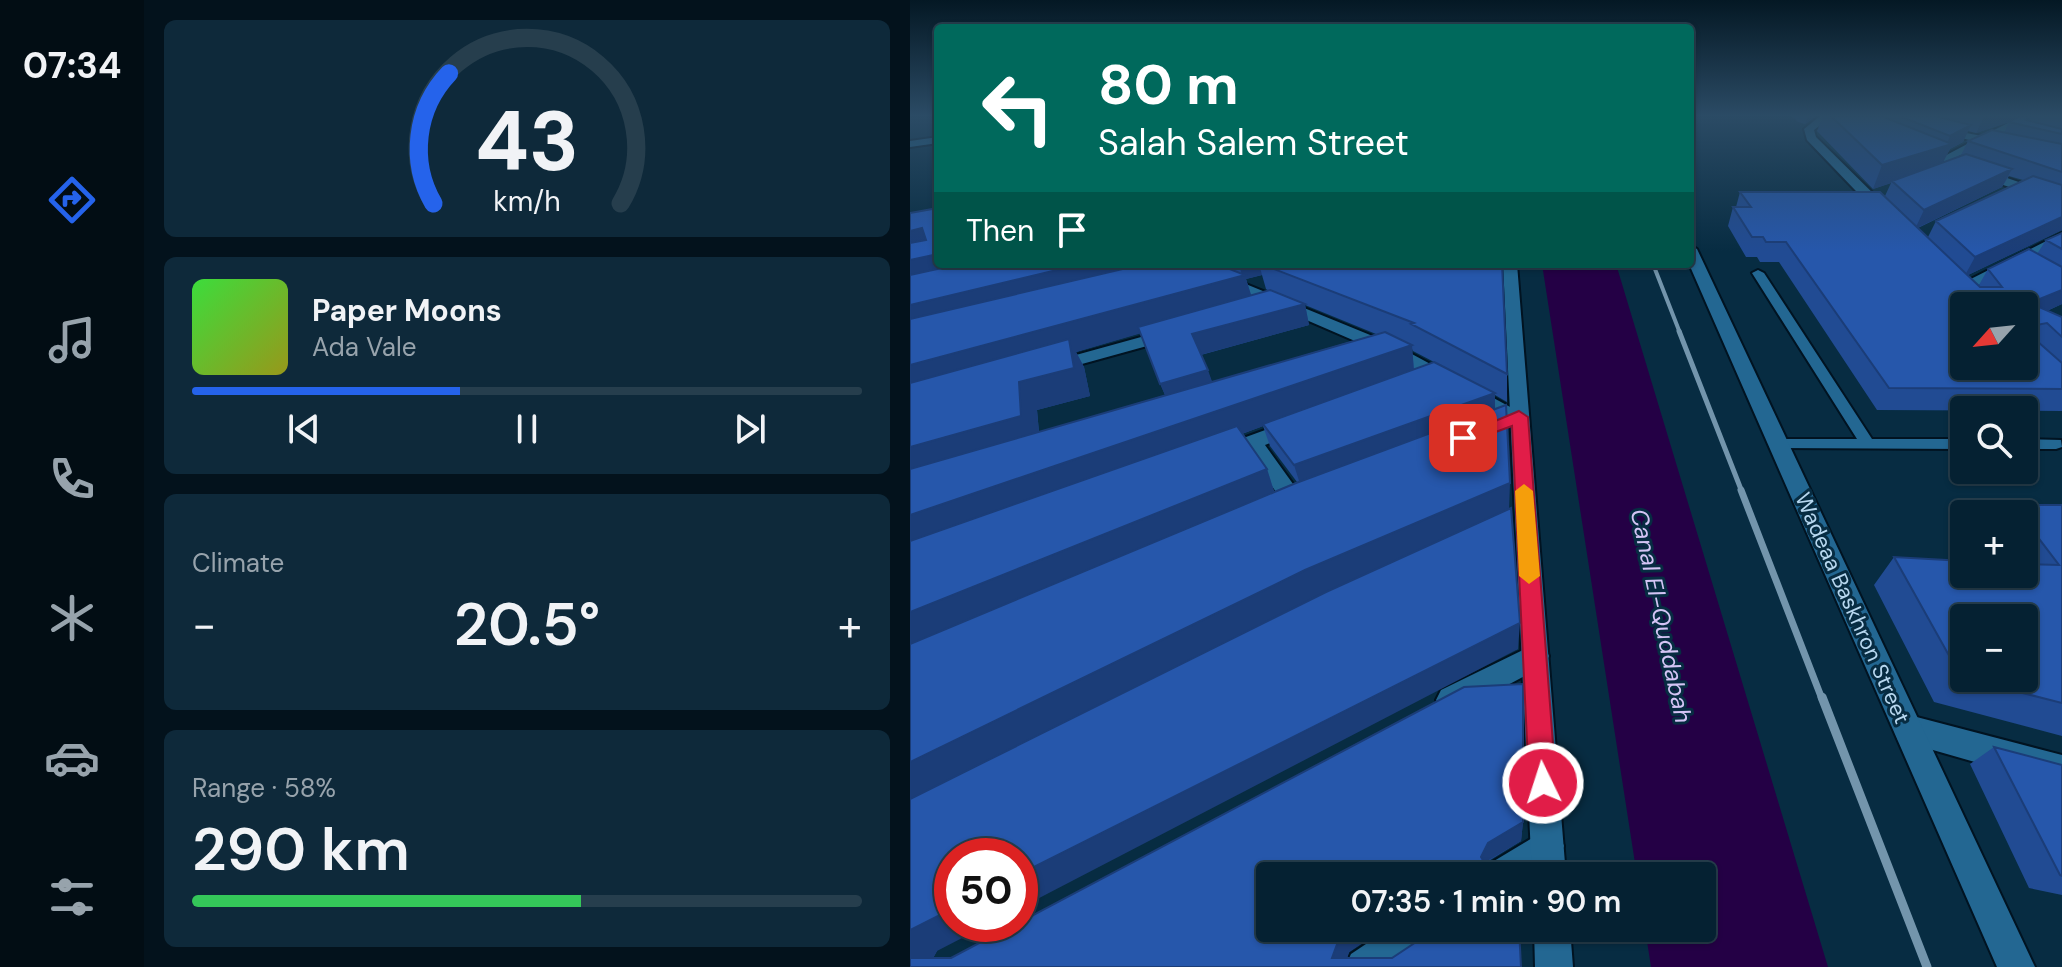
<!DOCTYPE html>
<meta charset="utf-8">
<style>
body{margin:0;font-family:"DM Sans",sans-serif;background:#0e293a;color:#f1f3f6;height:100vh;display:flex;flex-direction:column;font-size:30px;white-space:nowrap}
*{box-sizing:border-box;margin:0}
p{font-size:26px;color:#97a3ac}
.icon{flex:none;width:44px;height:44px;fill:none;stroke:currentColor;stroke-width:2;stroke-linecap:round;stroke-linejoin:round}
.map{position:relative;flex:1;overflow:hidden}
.details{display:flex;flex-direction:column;gap:20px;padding:20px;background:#03121c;width:766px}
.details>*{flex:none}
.top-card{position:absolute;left:24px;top:24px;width:760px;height:244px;border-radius:8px;box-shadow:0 2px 6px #0004,0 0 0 2px #263e4d;background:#00695c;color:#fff;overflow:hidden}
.needle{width:52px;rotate:243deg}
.controls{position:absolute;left:1040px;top:292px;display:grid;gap:16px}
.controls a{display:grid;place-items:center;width:88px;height:88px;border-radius:8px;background:#052132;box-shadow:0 2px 6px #0004,0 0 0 2px #263e4d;font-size:40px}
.speed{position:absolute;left:24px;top:838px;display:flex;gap:16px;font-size:40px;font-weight:700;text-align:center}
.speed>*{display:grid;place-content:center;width:104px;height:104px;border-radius:50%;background:#052132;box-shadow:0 2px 6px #0004,0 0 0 2px #263e4d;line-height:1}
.speed .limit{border:12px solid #d22;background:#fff;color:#111}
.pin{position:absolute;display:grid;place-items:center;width:68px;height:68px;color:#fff;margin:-34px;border-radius:16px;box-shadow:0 4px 12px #0006}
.me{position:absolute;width:88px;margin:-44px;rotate:356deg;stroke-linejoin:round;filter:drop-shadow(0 0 6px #0008)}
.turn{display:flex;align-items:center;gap:28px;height:168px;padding:0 32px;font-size:36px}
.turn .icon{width:104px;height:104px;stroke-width:2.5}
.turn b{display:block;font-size:56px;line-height:68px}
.then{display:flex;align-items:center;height:76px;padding:0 32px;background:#0003;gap:16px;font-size:30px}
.big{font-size:60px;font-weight:600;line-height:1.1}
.details .widget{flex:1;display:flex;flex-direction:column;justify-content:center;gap:12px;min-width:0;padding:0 28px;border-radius:12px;background:#0e293a}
.details .dial{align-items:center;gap:0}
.dial svg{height:208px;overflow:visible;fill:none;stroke:#263e4d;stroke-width:7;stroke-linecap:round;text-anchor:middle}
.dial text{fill:#f1f3f6;stroke:none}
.song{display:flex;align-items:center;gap:24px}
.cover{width:96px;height:96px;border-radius:12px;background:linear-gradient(135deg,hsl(120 70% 55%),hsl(60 70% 35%))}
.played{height:8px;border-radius:4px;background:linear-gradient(90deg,#2563eb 40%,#263e4d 40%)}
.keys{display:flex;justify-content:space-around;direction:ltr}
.heat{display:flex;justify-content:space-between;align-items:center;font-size:44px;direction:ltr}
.charge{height:12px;border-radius:6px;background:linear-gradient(90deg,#34c759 58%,#263e4d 0)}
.trip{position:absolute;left:346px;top:862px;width:460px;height:80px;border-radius:8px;background:#052132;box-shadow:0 2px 6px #0004,0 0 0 2px #263e4d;font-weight:600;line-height:80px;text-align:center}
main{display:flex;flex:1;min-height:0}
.dock{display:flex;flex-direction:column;width:144px;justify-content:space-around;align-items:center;background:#020d14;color:#97a3ac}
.dock .icon{width:56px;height:56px}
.dock .active{color:#2563eb}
.dock b{font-size:36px;color:#f1f3f6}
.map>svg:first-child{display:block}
.water{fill:#240045}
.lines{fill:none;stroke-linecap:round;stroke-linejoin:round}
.service-casing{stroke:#011321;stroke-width:4}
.minor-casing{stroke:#011321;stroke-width:4}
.tertiary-casing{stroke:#011321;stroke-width:4}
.secondary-casing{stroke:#011321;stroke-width:4}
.service{fill:#236792;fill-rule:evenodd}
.minor{fill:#236792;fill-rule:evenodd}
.tertiary{fill:#236792;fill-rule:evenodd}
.secondary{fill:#236792;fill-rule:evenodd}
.rail-far3{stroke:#7395ac;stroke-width:4}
.rail-far2{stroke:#7395ac;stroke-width:5}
.rail-far1{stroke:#7395ac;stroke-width:7}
.rail{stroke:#7395ac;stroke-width:9}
.wall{fill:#214b93;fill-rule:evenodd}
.shaded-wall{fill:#1b3d78}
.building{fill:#2657ab;stroke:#1b3d78;stroke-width:2;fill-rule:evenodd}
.route{fill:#e11d48;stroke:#92132f;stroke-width:2}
.slow{fill:#f59e0b}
.labels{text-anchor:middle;stroke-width:6;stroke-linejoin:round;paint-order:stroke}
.street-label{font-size:22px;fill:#b7d7ef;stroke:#072c42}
.water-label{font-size:24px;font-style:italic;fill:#d4c4f5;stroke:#072c42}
</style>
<main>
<nav class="dock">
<b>07:34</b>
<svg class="icon active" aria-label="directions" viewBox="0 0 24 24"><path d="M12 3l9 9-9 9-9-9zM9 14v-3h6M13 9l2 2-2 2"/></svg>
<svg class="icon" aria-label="music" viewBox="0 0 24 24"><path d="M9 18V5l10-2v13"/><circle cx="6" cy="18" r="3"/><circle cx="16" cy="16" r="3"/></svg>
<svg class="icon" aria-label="phone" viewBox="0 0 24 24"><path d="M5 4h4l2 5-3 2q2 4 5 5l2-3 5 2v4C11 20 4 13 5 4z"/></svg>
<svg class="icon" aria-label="climate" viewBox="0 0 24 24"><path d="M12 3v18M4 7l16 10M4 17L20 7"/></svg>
<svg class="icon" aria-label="car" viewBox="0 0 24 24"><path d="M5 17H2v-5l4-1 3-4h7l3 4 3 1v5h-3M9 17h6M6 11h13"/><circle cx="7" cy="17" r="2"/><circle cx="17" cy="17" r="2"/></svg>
<svg class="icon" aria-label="filters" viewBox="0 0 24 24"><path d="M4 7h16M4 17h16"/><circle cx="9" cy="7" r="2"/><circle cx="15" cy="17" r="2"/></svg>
</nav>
<section class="details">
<div class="widget dial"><svg viewBox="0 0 100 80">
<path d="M14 69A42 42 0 1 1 86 69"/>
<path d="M14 69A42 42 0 0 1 20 19" stroke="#2563eb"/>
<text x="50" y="56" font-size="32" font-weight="700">43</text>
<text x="50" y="72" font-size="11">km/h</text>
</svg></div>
<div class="widget">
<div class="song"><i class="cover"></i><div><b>Paper Moons</b><p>Ada Vale</p></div></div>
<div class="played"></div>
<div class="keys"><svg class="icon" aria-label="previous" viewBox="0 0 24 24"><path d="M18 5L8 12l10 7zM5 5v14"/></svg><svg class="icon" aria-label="pause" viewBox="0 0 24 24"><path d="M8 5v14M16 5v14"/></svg><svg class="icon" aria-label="next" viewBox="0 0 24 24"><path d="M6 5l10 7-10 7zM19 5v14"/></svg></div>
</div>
<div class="widget"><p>Climate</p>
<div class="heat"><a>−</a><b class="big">20.5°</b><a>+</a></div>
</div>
<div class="widget"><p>Range · 58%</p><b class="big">290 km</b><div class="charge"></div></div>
</section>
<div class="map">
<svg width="1152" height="967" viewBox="0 0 1152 967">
<rect width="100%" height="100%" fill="#072c42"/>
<path class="water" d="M632 264H706L918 967H741L735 928H792V876H727Z"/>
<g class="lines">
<defs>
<path id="service" d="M848 270 854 273 962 439H1054V449L863 448 860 444 868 439H947L842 273Z
M1114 439 1151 440 1152 447 1146 449H1114Z"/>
<path id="minor" d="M910 116H922L904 130 906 137 979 209V215H969L897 140 894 129Z
M1112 116H1125L1083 139 1152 156V162L1074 143 1037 162 1027 160 1063 141 1025 131V127L1072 136Z
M1152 233V243L1057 291 1043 288Z
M267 264H287L487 346 619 417 616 422H602L475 354Z
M260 329 266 330V338L143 372 134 367 137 363Z
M385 419 395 426 392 431 355 445 396 502 393 508H377L338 451 313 460 302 453 306 448Z
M625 644 635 647 639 656 635 665 551 710 541 714 531 710 526 700 531 690Z
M999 715 1152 755V787L988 740 984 730 988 720Z
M637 829 649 834 654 846C640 880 605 876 574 876L579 864Z
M480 928H531L526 941 487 967H435L441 954Z"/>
<path id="tertiary" d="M1068 168 1152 197V205L1064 175 1062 172Z
M780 245 787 249 1125 967H1087L779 264Z"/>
<path id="secondary" d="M28 137V143L0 147V141Z
M593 264H607L656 876H622Z
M624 928H660L663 967H625Z"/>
</defs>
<use href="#service" class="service-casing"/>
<use href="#minor" class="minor-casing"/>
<use href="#tertiary" class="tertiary-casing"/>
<use href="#secondary" class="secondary-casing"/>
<use href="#service" class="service"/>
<use href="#minor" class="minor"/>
<use href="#tertiary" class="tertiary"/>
<use href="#secondary" class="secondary"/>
<path class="rail-far3" d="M743 264 770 333"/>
<path class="rail-far2" d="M769 331 832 492"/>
<path class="rail-far1" d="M831 490 912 699"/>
<path class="rail" d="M912 697 1017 967"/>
</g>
<path class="wall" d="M882 116H906L895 124 888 122Z
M913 116H1152V230L1058 275 1069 285 1078 269 1127 254 1136 240 1152 233V304L1137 311 1152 317V411L967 410 869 262H850L847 257H836L818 226 823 207H826L830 192 975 196 981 183 963 189 907 131ZM1099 122 1094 133 1058 141 1051 155 1033 162 1040 149 1053 142 1058 131 1066 133ZM1099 176 1113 180 1026 221 1018 237 1008 228 1092 187Z
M28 264H592L597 374V402L585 395V409L599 509 608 649 42 856 27 951 23 958H41L613 822 611 841 577 862 360 928H475L439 952 437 958 0 967ZM352 275 356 289 359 291 341 295 336 279ZM395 305 466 334 302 382 291 355 399 325ZM230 333 255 395 129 432 127 410 180 396 174 367 166 352ZM502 349 503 351 524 362 504 370ZM353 426 360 446 387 482 364 491 357 469 332 434Z
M1103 505H1152V736L1024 702 964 585 984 557 1114 574V514H1095Z
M1084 747 1152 765V895L1119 888 1060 764Z"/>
<path class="shaded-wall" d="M898 116H906L895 124Z
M1076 116H1119L1066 133 1074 117Z
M1061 125 1053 142 1040 149 1031 166 982 181 981 183 963 189 972 165 1036 146 1040 136Z
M1102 169 1092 187 1005 229 1014 210Z
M1152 217V230L1054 277 1065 257Z
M12 228 28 254V264H120L0 290V231Z
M172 264H267L0 337V305Z
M329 264H349L352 275 336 279 343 301 166 352 174 367 180 396 127 410 130 445 0 483V365L332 276Z
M1152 290V304L1114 321 1120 303Z
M395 304 399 325 290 355 282 334Z
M502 345 504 372 0 553V515Z
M298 370 306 393 260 406 250 384Z
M585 393V416L391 487 384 465Z
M357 469 366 498 0 652V612Z
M600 483 599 511 0 801V762L395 570Z
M610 623 608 649 110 908V874Z
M613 822 611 841 577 861 571 875V857L578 843Z
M42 909V924H79L27 951 19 966 0 964V930Z
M445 928H475L439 952 434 967 422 958 429 939Z"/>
<path class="building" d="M921 116H971L1042 144 972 165Z
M989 116H1025L1061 125 1040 136Z
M1110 116H1120L1116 120 1152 129V134L1099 122Z
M1082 130 1152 144V172L1058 141Z
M1056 154 1102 169 1014 210 982 181Z
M1123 176 1152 185V217L1065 257 1026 221Z
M830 192H970L1070 287H1092L1078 269 1119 249 1152 267V290L1120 303 1152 317V337L1137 323 1126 325 1127 341 1152 363V389L979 388 876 242H856L853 237H842L823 207H841ZM1054 306H1114V366H1054Z
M28 208V254L0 260V243L16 240 12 228 0 231V213Z
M1152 233V249L1136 240Z
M50 264H172L0 305V275Z
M234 264H307L335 275 0 365V319Z
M351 264H592L597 374 501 324 504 323Z
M360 290 395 304 282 334 298 370 250 384 228 327Z
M475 332 502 345 0 515V469Z
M159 339 164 368 109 382 111 416 0 447V383Z
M524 362 585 393 384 465 353 424Z
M596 405 600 483 395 570 0 762V644L386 483Z
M327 426 357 469 0 612V541Z
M1103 505H1152V703L1054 678H1114V618H1054V678L1051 677 984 557 1054 561V574H1114V564L1149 565 1114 519V514H1110Z
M601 508 610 623 110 874V856H42V909L0 930V799L416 592Z
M613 684V822L578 843 571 857 574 862 607 861V876H360V928H445L429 939 422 958H482L524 930 525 928H609L611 967H0V958H41L105 924H110V922L554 687Z
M1084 747 1152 765V876L1150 875Z"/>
<linearGradient id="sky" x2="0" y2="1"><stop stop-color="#041824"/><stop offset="0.46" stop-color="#2b4b65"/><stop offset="1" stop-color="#2b4b65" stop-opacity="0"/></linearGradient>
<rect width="1152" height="251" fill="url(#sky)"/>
<path class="route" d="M609 411 618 417 646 783 642 792 633 796 623 792 619 783 602 426 553 444 545 438Z"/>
<path class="slow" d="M614 484 623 491 630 576 619 584 609 576 605 491Z"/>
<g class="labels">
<g class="street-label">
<text transform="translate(943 608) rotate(66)" y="8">Wadeaa Baskhron Street</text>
</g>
<g class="water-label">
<text transform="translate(751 616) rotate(78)" y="8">Canal El-Quddabah</text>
</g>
</g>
</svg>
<div class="controls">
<a><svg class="needle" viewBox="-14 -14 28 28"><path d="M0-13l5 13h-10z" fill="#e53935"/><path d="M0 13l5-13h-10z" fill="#97a3ac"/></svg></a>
<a><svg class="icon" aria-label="search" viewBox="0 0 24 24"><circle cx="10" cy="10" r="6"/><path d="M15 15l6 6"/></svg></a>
<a>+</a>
<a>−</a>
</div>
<div class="speed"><div class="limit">50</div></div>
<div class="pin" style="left:553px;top:438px;background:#d93025"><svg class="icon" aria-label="arrive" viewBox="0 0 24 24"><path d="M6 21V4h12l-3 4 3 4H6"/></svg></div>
<svg class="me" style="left:633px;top:783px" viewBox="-20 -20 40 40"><circle r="17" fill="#e11d48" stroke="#fff" stroke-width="3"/><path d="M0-11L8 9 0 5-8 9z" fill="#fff"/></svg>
<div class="trip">07:35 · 1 min · 90 m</div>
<div class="top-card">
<div class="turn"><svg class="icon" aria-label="left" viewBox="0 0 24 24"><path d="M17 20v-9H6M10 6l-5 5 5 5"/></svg><div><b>80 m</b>Salah Salem Street</div></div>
<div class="then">Then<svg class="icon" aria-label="arrive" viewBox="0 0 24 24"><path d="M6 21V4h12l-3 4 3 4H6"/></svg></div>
</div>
</div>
</main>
